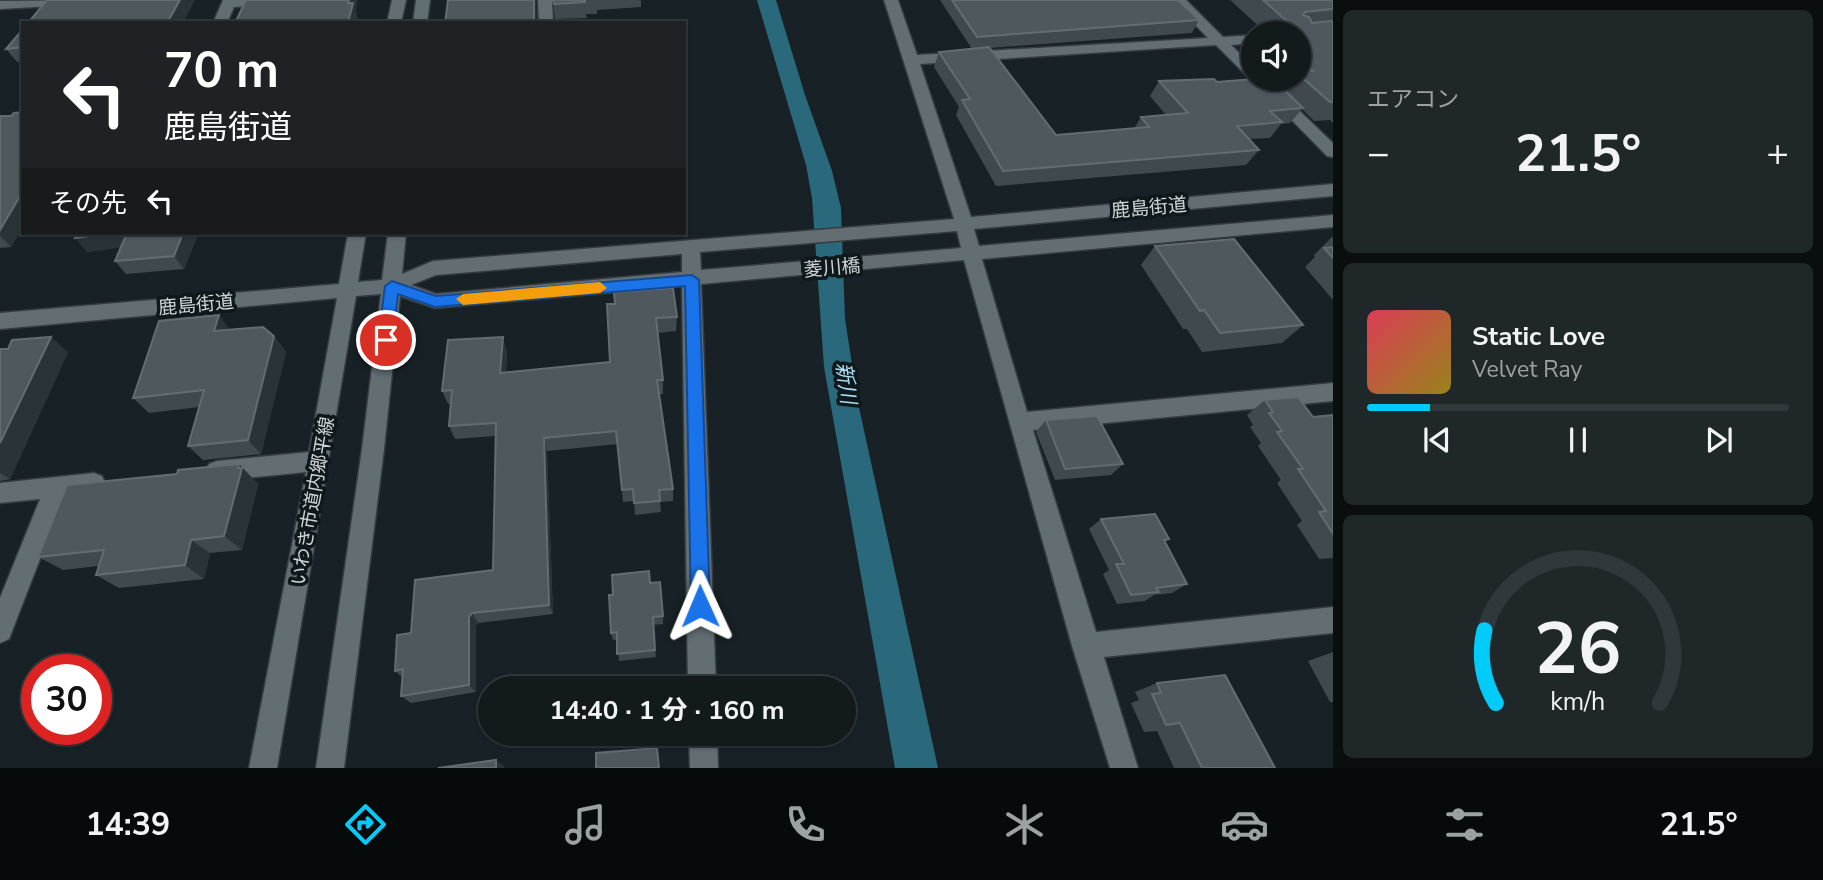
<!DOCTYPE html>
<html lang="ja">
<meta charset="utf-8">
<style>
body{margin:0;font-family:"Nunito Sans","Noto Sans JP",sans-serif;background:#1f2729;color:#f1f3f6;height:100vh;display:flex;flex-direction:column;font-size:26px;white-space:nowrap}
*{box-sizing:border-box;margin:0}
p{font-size:23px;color:#9ca1a3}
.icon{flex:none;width:38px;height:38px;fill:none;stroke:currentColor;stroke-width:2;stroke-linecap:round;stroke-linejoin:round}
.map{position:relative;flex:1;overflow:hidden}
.side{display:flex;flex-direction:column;gap:10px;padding:10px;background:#0a0e0f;width:490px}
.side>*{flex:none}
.top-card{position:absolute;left:21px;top:21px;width:665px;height:214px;border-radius:0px;box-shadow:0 2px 5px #0004,0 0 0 2px #31383b;background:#202124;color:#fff;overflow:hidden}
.buttons{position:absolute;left:1241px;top:21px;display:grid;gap:14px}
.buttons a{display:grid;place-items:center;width:70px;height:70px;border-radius:50%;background:#121a1c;box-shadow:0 2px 5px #0004,0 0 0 2px #31383b;font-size:35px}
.speed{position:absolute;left:21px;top:654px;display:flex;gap:14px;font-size:35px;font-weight:700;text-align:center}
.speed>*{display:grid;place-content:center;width:91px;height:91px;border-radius:50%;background:#121a1c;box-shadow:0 2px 5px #0004,0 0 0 2px #31383b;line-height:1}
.speed .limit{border:10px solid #d22;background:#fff;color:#111}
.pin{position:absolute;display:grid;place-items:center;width:60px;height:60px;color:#fff;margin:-30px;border:4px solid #fff;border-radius:50%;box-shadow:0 2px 7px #0007}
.me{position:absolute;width:77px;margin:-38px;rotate:359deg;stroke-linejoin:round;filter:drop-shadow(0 0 5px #0008)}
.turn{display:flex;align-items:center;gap:24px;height:147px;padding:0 28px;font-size:32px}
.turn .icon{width:91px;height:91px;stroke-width:2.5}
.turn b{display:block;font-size:49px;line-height:60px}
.then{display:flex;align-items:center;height:66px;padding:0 28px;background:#0003;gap:14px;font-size:26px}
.big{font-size:52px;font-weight:700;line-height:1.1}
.side .tile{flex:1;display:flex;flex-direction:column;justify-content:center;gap:10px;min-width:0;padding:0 24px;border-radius:10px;background:#1f2729}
.side .dial{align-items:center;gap:0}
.dial svg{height:182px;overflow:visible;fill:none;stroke:#31383b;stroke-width:7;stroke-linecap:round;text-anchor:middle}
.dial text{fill:#f1f3f6;stroke:none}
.song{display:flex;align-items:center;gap:21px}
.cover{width:84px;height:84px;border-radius:10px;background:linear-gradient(135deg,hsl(350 70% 55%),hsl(50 70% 35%))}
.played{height:7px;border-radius:4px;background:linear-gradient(90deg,#00cbf9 15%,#31383b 15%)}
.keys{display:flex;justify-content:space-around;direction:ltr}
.heat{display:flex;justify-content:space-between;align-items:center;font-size:38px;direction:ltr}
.trip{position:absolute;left:478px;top:676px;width:378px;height:70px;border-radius:35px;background:#121a1c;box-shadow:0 2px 5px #0004,0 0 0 2px #31383b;font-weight:700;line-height:70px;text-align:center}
.tabs{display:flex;height:112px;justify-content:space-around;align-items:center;background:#070a0b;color:#9ca1a3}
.tabs .icon{width:49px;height:49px}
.tabs .selected{color:#00cbf9}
.tabs b{font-size:32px;color:#f1f3f6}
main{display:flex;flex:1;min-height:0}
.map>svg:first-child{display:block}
.water{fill:#2a687c}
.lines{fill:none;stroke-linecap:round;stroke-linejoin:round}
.minor-casing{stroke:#353b3f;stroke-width:3}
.minor{fill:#626e72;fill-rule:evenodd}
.wall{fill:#404a4e}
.shaded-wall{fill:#293438}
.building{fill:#4f595d;stroke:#636d70;stroke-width:2}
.route{fill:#1a73e8;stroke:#114b97;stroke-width:2}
.slow{fill:#f59e0b}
.labels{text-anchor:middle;stroke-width:7;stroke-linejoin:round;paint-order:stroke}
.street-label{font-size:19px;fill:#cfd5d7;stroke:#0f191c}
.water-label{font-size:21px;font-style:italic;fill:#abdff2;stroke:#0f191c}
</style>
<main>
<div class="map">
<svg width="1333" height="768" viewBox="0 0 1333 768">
<rect width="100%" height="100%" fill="#182226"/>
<path class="water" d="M757 0H776L805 95 832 171 841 208 845 319 858 403 938 768H895L824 367 812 198 806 165Z"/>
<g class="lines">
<defs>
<path id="minor" d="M98 0 91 4 0 9V1Z
M223 0H282L275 4 234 7 227 23H213Z
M392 0H406L401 23H387Z
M416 0H430L427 23H413Z
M538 0H552L553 23H539Z
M884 0H898L917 55 1208 38 1171 0H1186L1223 37 1253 35V43L1231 45 1253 66V78L1248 77 1216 45 920 64 971 217 1333 184V196L974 229 979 246 1333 215V227L982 259 1027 412 1333 383V401L1033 430 1096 632 1333 607V633L1104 657 1138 768H1110L1072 646 964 260 701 284 716 688H688L682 286 435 308 400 296 384 449 344 768H316L362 449 381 294 356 296 277 768H249L306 472 217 481 209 478 206 471 209 464 217 461 309 452 337 298 0 329V313L339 284 348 233H366L358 282 382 280 388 233H406L402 274 433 261 954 219ZM957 231 961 248 701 270 700 252ZM682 254V272L436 294 411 285 436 275Z
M1277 92 1282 94 1333 143V157L1327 156 1272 100 1269 97 1272 94Z
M94 473 102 476 105 483 102 490 64 497 9 639 0 643V598L40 499 0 503V483Z
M689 733H717L718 768H690Z"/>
</defs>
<use href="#minor" class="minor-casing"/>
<use href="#minor" class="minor"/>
</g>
<path class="wall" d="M553 0H641V7L597 10V14H586L587 18 555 19Z
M940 0H1178L1199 20 1192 33 989 48 1056 135 1134 129 1141 117 1166 115 1150 96 1159 81 1217 82 1283 89 1289 81 1287 79H1298V33H1260L1263 30 1230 0H1333V123L1330 120 1314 121 1302 109 1290 123 1281 124 1270 138 1249 139 1259 150 1246 165 996 186 956 115 959 107 934 67 939 52 972 49Z
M23 29V62H17L6 49Z
M23 112V227L11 247 0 248V116H11Z
M78 233H206L198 234 184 269 126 274 115 261 120 247 87 252Z
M471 233H523L472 237Z
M1333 236V300L1305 267 1315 257 1314 255Z
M1155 246 1303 325 1282 343 1202 352 1187 329H1183L1141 265Z
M607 304 677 317 676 331 658 333 663 380V394H659L673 489V501L660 502 661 512 635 515 634 501 623 502 618 444 547 451 553 614 478 623 476 626V692L411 703 401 696 402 677 395 671 411 633 493 570 495 436 455 439 449 426 451 404H448L442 391 507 351 506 372 610 362Z
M230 330 274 336 286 352 261 454 203 460 188 446 199 407 149 413 133 398Z
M0 349 68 352 10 479 0 481Z
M1265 400 1313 417 1333 415V558L1319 559 1297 525 1302 521 1277 483 1281 480 1258 446 1261 443 1250 427 1253 425 1247 415Z
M1046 420 1123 464 1111 475 1055 480 1036 432Z
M239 464 258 484 242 550 210 553 204 579 119 588 96 575 98 566 63 570 38 557 177 474Z
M1101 519 1169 539 1165 542 1187 584 1172 593 1154 595 1145 601 1117 604 1103 574 1109 570 1089 529Z
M650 583 663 616V624L653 625 656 657 619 661 617 640H613L611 633 613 595Z
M1333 652V702H1330L1308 661Z
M1157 683 1275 768H1174L1157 731 1144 732 1131 703 1139 700 1135 692Z"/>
<path class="shaded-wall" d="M180 0H195L183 23H167Z
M349 0H358L356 10 358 19 357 23H348Z
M534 0H536L537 23H534Z
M23 191V227L11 247 0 236V230Z
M115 233H129L139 245 87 252 75 238Z
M183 233H197L198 234 184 269 174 256Z
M219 315 231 331H214Z
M274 336 286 352 261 454 248 440Z
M51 337 68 352 10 479 0 473V443Z
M503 337 507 351 505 387 500 373Z
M544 438 547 451 553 614 549 605Z
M239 464 258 484 242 550 224 536Z
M191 540 210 553 204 579 185 565Z
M472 613 478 623 476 626V692L469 685V617Z
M496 760 504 766V768H496Z"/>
<path class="building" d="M47 0H180L167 23H28Z
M246 0H349L348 3H353L348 23H235Z
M448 0H534V23H445Z
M553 0H585V2L554 4Z
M952 0H1178L1199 20 977 37Z
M1263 0H1333V9L1305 12 1303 15 1309 17 1312 23 1333 21V102H1330L1298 74V72L1313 71 1298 58V33H1271L1265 27 1290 24Z
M23 29V47L6 49Z
M989 47 1056 135 1149 127 1141 117 1188 113 1159 81 1214 79 1217 82 1254 79H1273L1303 108 1270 111 1282 122 1237 126 1259 150 1003 171 962 100 970 99 939 52Z
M23 112V191L0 230V116H11L14 113Z
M78 233H115L75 238Z
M127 233H183L174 256 115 261Z
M1234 239 1303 325 1220 333 1204 310 1200 311 1155 246Z
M1333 247V258L1324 248Z
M673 288 677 317 656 318 663 380H657L673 489 659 490 660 501 634 503 633 489 622 490 616 431 544 438 549 605 472 613 469 617V685L401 696 403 669 395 671 397 635 411 633 415 580 493 570 496 423 449 426 452 390 442 391 448 340 503 337 500 373 610 362 607 304H615L614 292Z
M219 315 214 331 263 327 274 336 248 440 188 446 204 390 133 398 159 321Z
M51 337 0 443V349H8L12 340Z
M1298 397 1313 417 1333 415V534L1319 512 1326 511 1298 469H1303L1277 432 1282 431 1269 413 1273 412 1265 400Z
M1097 416 1123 464 1065 469 1046 420Z
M239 464 238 468H242L224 536 191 540 185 565 96 575 104 550 38 557 67 485 177 474 178 470Z
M1155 514 1169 539 1164 540 1187 584 1156 588 1159 592 1131 595 1116 564H1124L1101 519Z
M649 571 650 583 660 582 663 616 653 617 655 650 617 654V632L611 633 609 595H613L612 575Z
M1225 675 1275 768H1202L1180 723 1166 725 1152 694 1161 693 1157 683Z
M657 748 659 768H596V753Z
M496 760V768H438Z"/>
<path class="route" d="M692 275 699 280 710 606 707 612 700 615 693 612 691 606 685 286 435 307 398 294 393 340 386 346 378 340 385 286 392 281 436 296Z"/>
<path class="slow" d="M600 282 607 288 600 293 463 305 456 299 463 294Z"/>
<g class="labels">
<g class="street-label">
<text transform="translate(1149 207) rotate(-5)" y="7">鹿島街道</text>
<text transform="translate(832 267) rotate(-5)" y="7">菱川橋</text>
<text transform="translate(196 304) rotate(-5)" y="7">鹿島街道</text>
<text transform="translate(312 501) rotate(-80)" y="7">いわき市道内郷平線</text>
</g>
<g class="water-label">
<text transform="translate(846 383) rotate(82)" y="7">新川</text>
</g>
</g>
</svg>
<div class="buttons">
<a><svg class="icon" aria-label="sound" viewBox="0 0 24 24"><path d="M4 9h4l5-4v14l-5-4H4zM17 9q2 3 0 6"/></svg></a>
</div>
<div class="speed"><div class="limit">30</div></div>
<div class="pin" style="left:386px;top:340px;background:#d93025"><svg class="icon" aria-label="arrive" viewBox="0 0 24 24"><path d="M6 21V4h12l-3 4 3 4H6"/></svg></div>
<svg class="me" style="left:700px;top:606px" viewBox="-20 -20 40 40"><path d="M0-17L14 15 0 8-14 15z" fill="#1a73e8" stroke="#fff" stroke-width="4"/></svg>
<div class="trip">14:40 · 1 分 · 160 m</div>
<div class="top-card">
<div class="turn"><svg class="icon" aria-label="left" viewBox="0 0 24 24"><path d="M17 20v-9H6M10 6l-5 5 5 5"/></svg><div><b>70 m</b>鹿島街道</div></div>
<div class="then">その先<svg class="icon" aria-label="left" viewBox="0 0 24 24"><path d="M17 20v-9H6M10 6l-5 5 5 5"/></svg></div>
</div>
</div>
<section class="side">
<div class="tile"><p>エアコン</p>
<div class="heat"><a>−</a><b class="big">21.5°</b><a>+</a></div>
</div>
<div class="tile">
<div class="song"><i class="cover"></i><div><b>Static Love</b><p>Velvet Ray</p></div></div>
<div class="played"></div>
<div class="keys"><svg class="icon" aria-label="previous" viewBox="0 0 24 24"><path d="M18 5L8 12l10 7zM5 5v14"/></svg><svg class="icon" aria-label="pause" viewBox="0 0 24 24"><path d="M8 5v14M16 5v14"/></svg><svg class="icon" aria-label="next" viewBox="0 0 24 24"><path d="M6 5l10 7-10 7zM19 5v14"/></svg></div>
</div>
<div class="tile dial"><svg viewBox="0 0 100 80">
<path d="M14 69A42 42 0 1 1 86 69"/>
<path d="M14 69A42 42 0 0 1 9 37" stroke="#00cbf9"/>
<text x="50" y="56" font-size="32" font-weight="700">26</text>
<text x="50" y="72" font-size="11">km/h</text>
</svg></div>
</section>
</main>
<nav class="tabs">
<b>14:39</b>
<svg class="icon selected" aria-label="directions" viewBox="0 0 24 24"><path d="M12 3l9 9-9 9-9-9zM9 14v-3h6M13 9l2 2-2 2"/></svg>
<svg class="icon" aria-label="music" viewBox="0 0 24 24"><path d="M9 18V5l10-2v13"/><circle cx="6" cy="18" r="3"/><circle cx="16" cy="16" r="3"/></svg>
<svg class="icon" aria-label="phone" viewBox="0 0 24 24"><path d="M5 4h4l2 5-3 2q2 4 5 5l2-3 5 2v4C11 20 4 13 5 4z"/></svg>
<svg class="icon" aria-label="climate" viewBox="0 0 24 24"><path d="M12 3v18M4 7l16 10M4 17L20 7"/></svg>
<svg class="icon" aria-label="car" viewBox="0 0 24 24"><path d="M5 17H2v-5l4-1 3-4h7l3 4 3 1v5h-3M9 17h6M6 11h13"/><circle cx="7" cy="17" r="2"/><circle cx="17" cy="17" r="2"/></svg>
<svg class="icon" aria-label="filters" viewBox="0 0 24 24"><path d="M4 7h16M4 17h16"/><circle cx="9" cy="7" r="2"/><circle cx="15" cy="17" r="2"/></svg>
<b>21.5°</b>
</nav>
